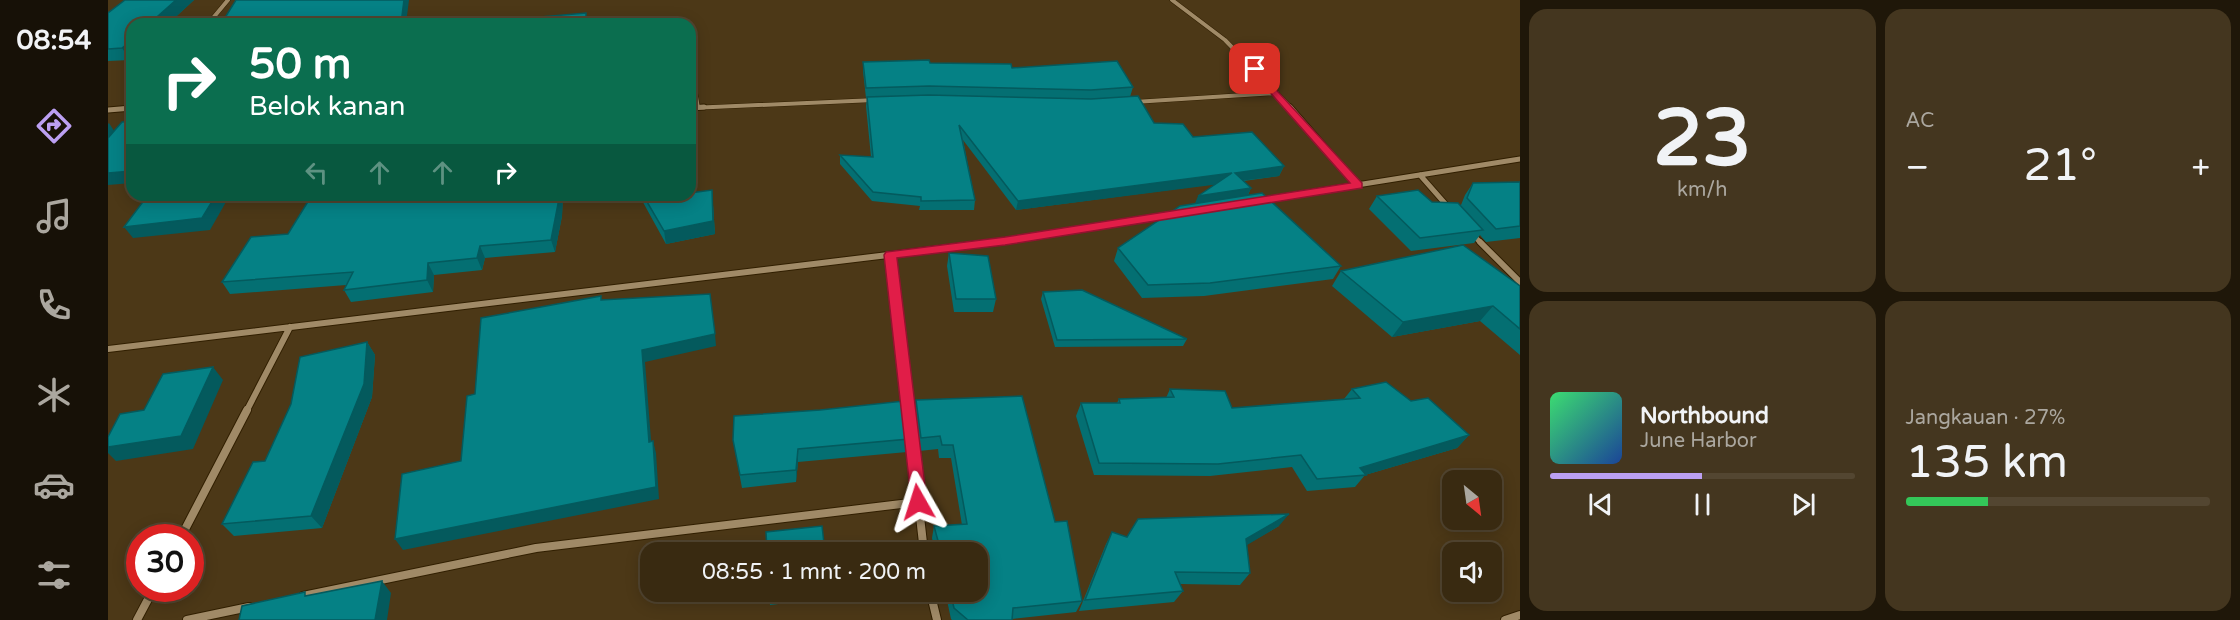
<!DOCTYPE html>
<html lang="id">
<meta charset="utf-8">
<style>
body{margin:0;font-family:"Varela Round",sans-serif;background:#44361f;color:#f1f3f6;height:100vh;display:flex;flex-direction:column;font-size:22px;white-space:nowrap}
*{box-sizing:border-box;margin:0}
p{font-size:20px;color:#aba79f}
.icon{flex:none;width:33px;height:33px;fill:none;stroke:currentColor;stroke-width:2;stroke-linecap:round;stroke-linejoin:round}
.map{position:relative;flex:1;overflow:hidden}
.sheet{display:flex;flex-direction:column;gap:9px;padding:9px;background:#1f1709;width:720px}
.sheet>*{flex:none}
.banner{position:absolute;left:18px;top:18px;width:570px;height:183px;border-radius:18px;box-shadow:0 3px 15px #0003,0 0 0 2px #534631;background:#0b6e4f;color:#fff;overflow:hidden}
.needle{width:39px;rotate:151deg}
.fabs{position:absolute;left:1334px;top:470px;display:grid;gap:12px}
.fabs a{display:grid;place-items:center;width:60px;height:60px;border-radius:12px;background:#392a11;box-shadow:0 3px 15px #0003,0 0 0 2px #534631;font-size:30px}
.speed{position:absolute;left:18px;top:524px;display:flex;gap:12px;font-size:30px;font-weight:700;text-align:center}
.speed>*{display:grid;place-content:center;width:78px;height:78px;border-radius:50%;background:#392a11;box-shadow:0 3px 15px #0003,0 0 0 2px #534631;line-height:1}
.speed .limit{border:9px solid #d22;background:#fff;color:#111}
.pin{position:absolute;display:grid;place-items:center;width:51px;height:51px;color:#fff;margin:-26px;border-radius:12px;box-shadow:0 3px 9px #0006}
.me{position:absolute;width:66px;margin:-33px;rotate:354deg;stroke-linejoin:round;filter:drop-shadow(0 0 4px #0008)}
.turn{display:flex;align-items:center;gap:21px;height:126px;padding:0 24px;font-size:27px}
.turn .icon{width:78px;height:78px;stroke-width:2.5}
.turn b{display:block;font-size:42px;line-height:51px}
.lanes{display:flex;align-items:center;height:57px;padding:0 24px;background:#0003;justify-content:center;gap:30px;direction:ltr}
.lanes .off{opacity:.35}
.big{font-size:45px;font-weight:600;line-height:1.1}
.sheet .widget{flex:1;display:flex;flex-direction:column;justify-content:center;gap:9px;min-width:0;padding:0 21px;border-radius:18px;background:#44361f}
.sheet .dial{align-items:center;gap:0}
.dial b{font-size:78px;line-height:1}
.song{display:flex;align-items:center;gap:18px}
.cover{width:72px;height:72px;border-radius:9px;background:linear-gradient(135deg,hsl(140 70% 55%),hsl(220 70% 35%))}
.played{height:6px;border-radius:3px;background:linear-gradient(90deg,#bca0f2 50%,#534631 50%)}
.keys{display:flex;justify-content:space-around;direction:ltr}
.heat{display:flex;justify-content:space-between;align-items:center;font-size:33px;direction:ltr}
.charge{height:9px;border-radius:4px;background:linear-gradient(90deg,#34c759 27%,#534631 0)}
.sheet .tiles{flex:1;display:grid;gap:9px;grid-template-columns:repeat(2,1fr)}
.trip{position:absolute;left:532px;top:542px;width:348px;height:60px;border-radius:18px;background:#392a11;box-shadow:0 3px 15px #0003,0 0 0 2px #534631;font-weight:600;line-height:60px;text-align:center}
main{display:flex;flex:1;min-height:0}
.dock{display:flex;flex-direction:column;width:108px;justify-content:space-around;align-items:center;background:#171107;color:#aba79f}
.dock .icon{width:42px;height:42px}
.dock .on{color:#bca0f2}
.dock b{font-size:27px;color:#f1f3f6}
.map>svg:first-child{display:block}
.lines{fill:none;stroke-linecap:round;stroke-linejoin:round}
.minor-far3-casing{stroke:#311f00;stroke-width:5}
.minor-far2-casing{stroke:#311f00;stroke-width:7}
.minor-far1-casing{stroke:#311f00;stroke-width:8}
.minor-casing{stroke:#311f00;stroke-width:10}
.minor-far3{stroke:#a08a67;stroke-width:4}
.minor-far2{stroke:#a08a67;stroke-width:5}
.minor-far1{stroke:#a08a67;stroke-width:6}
.minor{stroke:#a08a67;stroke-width:8}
.wall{fill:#046f72}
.shaded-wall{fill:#045a5d}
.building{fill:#058185;stroke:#045a5d;stroke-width:1.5}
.route{fill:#e11d48;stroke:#92132f;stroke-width:1.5}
</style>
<main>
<nav class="dock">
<b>08:54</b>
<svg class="icon on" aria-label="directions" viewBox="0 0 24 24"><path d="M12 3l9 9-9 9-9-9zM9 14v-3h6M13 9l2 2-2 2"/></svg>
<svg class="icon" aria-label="music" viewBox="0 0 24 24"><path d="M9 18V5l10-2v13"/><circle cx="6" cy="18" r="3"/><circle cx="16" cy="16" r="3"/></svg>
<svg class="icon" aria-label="phone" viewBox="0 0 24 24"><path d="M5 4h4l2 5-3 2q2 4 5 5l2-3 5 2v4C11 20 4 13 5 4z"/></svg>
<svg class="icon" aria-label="climate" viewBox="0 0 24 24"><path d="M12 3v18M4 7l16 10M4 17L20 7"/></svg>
<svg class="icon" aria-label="car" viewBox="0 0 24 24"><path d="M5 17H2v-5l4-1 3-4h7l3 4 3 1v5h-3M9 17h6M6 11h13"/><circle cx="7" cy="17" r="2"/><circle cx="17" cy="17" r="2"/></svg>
<svg class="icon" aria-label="filters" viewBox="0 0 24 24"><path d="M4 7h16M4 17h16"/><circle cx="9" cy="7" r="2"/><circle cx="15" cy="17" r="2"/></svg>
</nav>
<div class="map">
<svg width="1412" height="620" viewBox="0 0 1412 620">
<rect width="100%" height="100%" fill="#4c3817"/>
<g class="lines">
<defs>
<path id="minor-far3" d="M1064 0 1117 40 1184 109
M100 24 120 0
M582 62 590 108
M1026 102 1169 93
M582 108 767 100
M13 109 24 108"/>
<path id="minor-far2" d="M1182 107 1250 185
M582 108 596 107
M0 110 24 108
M1312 175 1341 208
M1155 200 1412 159
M1364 234 1374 244
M875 244 1065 215"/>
<path id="minor-far1" d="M1372 242 1412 282
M782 255 800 412
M0 349 888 242
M138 412 182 327"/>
<path id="minor" d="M800 410 816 552
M73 537 139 410
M822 591 829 620
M195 596 428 548 810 502
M29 620 46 588
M79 620 141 607
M1397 620 1412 615"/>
</defs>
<use href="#minor-far3" class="minor-far3-casing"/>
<use href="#minor-far2" class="minor-far2-casing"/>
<use href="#minor-far1" class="minor-far1-casing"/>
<use href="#minor" class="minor-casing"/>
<use href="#minor-far3" class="minor-far3"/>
<use href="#minor-far2" class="minor-far2"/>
<use href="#minor-far1" class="minor-far1"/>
<use href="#minor" class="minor"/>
</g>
<path class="wall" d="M17 0H86L60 24H24V57L22 60 0 61V13Z
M755 62 822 63 904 68 1025 87 1022 97 1046 123 1085 137 1176 166 1171 176 1136 181 1143 188 1140 195 1233 266 1225 279 1096 296 1034 298 1006 261 1010 248 1087 204 1107 184 908 210 855 140 867 200 866 210H811L812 206 764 201 732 164V155L763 157 758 106 759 98H758L755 71Z
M1412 182V238L1378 242 1372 235 1366 243 1303 251 1261 209 1269 196 1353 205 1357 195 1365 183Z
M604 190 607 234 558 244 531 195H582Z
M204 195H455L454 216 447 252 377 258 374 270 326 275 325 292 243 302 236 290 238 285 122 294 114 282 180 234Z
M841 253 888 299 885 312H846L839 266Z
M1233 271 1412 286V355L1372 321 1284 337 1224 286Z
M935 292 1079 339 1075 346 947 347 933 299Z
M259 342 267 355 264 397 214 528 126 536 114 524 157 461 183 404Z
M1062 389 1124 408 1236 399 1244 389 1303 401 1361 435 1349 448 1257 475 1247 487 1199 491 1184 467 1102 476 986 475 968 416 973 403H1009L1011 399 1058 398Z
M808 400 947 522 974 601 968 612 904 619V620H844L843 619 837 591H870V552H827L824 538 826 526 854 525 843 458H831L830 449 811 451 806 413Z
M801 439 799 452 690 462 688 482 634 488 625 440Z
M1171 526 1138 545 1142 573 1132 585 1072 584 1075 591 1066 602 971 611 998 544 1004 532 1019 537Z
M661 591H721V598L662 605Z"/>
<path class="shaded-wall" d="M68 0H86L60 24H41Z
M296 0H301L298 24H293Z
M24 40V57L22 60 14 48Z
M1 123 8 134 0 145V124Z
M1176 166 1171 176 1123 182 1127 173Z
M24 171V183L0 185V173Z
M1124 173 1120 183 908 210 910 201Z
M1143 188 1139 197 1086 206 1090 196Z
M604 190 607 234 558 244 556 231Z
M108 195H122L102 230 25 238 16 227Z
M451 195H455L454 216 447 252 443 240Z
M372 246 377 258 374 270 369 258Z
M320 263 326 275 325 292 319 280Z
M1385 306 1372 321 1284 337 1295 322Z
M607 334 608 346 537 362 544 453 541 442 534 350Z
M259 342 267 355 264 397 214 528 203 516Z
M105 367 115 380 85 449 8 461 0 453V447Z
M1361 435 1349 448 1257 475 1252 468Z
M545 441 548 453 551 499 295 550 287 539Z
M690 449V462L688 482V470Z
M1181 514 1171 526 1129 551 1138 539Z
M274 581 283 593 279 620H267Z"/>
<path class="building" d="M17 0H68L41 24H24V40L14 48 0 49V13Z
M128 0H296L293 24H113Z
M478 13V23L514 19 512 24H408L409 19Z
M821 60 822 63 903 64 904 68 1009 61 1025 87 983 90 821 86 758 88 755 62Z
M821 95 983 99 1030 96 1046 123 1075 124 1085 137 1144 132 1176 166 1127 173 1143 188 1090 196 1124 173 910 201 851 125 867 200 813 201V197L765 192 732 155 765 157 759 97Z
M24 121V171L0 173V138L14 122Z
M1412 182V226L1388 229 1359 198 1365 183Z
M604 190 605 221 556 231 535 195H582V193Z
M1310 190 1324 202 1350 203 1375 230 1312 238 1269 196Z
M1154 193 1233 266 1102 283 1040 285 1010 248 1072 206Z
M40 195H108L94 218 16 227Z
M204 195H451L450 204 443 240 372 246 369 258 320 263 319 280 236 290 245 272 114 282 143 237 180 234Z
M1355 245 1412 286V329L1385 306 1295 322 1233 271Z
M841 253 880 256 888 299H848Z
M974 290 1079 339 949 340 935 292Z
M602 294 607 334 534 350 541 442 545 441 548 487 287 539 294 474 353 461 359 396 367 394 373 318 493 296V300Z
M259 342 256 384 203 516 114 524 145 462 157 461 183 404 192 357Z
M105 367 73 436 0 447V437L12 414 36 410 55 374Z
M1278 382 1303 401 1320 398 1361 435 1252 468 1258 475 1209 479 1193 455 1110 464 991 463 973 403H1012L1011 399 1066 397 1062 389 1117 391 1124 408 1252 398 1244 389Z
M914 396 947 522 959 521 974 601 905 608 904 620H860L846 608 842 591H870V552H833L826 526 859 524 845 445H834L832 436 813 438 808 400Z
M796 401 801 439 690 449 688 470 632 475 625 440 626 416 712 410Z
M1181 514 1138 539 1142 573 1067 572 1075 591 977 600 1004 532 1019 537 1030 519Z
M714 526 717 552H659L658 532Z
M274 581 267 620H131L134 606 197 592V596Z
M661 591H679L661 593Z"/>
<path class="route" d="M1147 67 1254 183V188L897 245 789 258 819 502 816 507 810 509 804 507 776 255 778 252 897 237 1242 183 1143 71 1142 69Z"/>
</svg>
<div class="fabs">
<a><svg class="needle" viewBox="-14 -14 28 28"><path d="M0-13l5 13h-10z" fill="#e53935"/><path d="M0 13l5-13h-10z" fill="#aba79f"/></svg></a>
<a><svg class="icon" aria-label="sound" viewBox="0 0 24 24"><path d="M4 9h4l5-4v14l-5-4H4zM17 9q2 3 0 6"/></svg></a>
</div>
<div class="speed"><div class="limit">30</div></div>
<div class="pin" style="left:1147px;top:69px;background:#d93025"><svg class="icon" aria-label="arrive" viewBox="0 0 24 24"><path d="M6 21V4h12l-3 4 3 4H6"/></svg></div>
<svg class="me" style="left:810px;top:502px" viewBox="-20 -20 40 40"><path d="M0-17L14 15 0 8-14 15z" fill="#e11d48" stroke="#fff" stroke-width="4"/></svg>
<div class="trip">08:55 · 1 mnt · 200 m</div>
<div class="banner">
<div class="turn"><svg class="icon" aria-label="right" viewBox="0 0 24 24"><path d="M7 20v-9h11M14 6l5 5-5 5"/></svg><div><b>50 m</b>Belok kanan</div></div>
<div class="lanes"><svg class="icon off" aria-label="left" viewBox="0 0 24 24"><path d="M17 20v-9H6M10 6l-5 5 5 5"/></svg><svg class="icon off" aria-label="ahead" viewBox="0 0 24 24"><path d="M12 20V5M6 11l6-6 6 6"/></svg><svg class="icon off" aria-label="ahead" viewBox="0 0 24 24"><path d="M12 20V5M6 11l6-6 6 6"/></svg><svg class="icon" aria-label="right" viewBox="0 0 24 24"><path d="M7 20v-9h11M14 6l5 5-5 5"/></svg></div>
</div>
</div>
<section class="sheet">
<div class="tiles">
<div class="widget dial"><b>23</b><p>km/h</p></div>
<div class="widget"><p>AC</p>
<div class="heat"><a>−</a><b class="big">21°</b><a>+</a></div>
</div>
<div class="widget">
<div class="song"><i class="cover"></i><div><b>Northbound</b><p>June Harbor</p></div></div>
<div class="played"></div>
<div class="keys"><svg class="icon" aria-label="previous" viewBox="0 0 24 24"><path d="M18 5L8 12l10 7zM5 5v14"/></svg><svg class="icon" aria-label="pause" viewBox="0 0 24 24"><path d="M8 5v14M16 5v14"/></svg><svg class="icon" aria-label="next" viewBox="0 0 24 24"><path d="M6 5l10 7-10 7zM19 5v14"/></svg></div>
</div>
<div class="widget"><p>Jangkauan · 27%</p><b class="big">135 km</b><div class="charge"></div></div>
</div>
</section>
</main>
